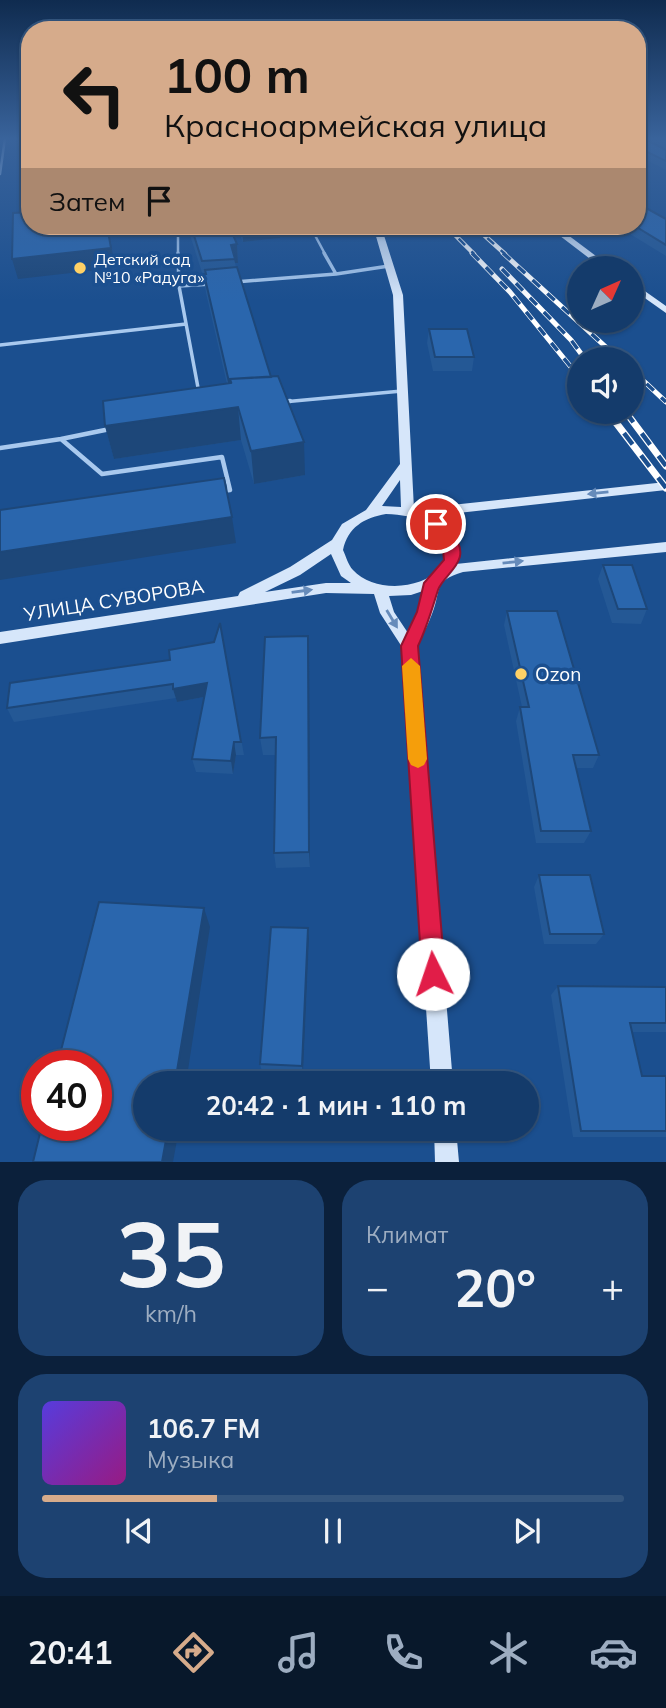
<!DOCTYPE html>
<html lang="ru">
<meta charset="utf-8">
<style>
body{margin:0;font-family:Mulish,sans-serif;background:#1d4271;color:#f1f3f6;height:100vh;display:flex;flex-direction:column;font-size:26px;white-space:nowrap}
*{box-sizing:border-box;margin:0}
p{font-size:23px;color:#9dadc1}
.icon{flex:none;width:38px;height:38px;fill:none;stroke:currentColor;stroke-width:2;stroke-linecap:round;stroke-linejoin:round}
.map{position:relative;height:1162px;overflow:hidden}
.drawer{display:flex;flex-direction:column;gap:18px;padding:18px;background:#0b203b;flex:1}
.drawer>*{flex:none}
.hud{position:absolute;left:21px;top:21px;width:625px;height:214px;border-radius:28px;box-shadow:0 2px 5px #0004,0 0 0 2px #33557e;background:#d6ab8b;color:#111;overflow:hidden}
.needle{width:46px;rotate:45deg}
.controls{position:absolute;left:567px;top:256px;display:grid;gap:14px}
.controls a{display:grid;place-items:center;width:77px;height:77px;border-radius:50%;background:#143b6b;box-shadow:0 2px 5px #0004,0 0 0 2px #33557e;font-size:35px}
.speed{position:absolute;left:21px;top:1050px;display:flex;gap:14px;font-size:35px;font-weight:700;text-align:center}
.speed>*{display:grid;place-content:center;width:91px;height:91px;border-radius:50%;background:#143b6b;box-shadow:0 2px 5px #0004,0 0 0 2px #33557e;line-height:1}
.speed .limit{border:10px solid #d22;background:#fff;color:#111}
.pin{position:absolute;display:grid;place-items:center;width:60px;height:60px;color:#fff;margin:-30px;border:4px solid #fff;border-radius:50%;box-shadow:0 2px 7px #0007}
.me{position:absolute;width:77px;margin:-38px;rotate:356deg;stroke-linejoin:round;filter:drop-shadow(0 0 5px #0008)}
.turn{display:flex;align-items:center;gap:24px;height:147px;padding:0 28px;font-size:32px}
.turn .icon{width:91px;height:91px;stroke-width:2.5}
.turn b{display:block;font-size:49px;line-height:60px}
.then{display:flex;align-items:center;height:66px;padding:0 28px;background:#0003;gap:14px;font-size:26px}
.big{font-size:52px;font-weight:700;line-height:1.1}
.drawer .tile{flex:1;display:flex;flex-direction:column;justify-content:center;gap:10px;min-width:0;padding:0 24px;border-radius:28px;background:#1d4271}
.drawer .dial{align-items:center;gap:0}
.dial b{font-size:91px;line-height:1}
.song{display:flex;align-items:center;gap:21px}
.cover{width:84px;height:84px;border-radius:10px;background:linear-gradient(135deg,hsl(250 70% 55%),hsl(310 70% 35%))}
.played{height:7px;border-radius:4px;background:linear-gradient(90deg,#d6ab8b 30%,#33557e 30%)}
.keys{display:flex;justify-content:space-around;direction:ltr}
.heat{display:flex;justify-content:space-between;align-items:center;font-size:38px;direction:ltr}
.drawer .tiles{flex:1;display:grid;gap:18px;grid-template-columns:1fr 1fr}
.tile:last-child{grid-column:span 2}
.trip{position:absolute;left:133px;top:1071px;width:406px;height:70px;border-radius:35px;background:#143b6b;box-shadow:0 2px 5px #0004,0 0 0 2px #33557e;font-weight:700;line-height:70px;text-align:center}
.dock{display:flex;height:112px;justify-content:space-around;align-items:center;background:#08182b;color:#9dadc1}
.dock .icon{width:49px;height:49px}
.dock .current{color:#d6ab8b}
.dock b{font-size:32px;color:#f1f3f6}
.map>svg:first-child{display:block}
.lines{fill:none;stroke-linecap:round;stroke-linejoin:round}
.lane-far2{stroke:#a9c9ee;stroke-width:2.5}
.lane-far1{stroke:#a9c9ee;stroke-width:3.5}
.lane{stroke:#a9c9ee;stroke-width:4.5}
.secondary{fill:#d6e6fa;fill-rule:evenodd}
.rail-far2-casing{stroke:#fff;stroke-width:4.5}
.rail-far1-casing{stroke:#fff;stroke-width:5}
.rail-casing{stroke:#fff;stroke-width:7}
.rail-far2{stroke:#1b4f8f;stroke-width:2.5;stroke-dasharray:9;stroke-linecap:butt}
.rail-far1{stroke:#1b4f8f;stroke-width:3.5;stroke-dasharray:10;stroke-linecap:butt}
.rail{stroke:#1b4f8f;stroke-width:4.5;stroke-dasharray:14;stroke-linecap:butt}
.wall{fill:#245895}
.shaded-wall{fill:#1d4779}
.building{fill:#2a66ad;stroke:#1d4779;stroke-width:2}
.oneway{fill:#668bba}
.route{fill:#e11d48;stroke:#92132f;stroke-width:2}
.slow{fill:#f59e0b}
.poi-dot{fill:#ffd166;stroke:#1b4f8f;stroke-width:2.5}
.labels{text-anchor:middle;stroke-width:7;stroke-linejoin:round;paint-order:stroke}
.far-poi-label{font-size:16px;fill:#fff;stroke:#1b4f8f;text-anchor:start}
.street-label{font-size:19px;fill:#fff;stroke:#1b4f8f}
.poi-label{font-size:19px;fill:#fff;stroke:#1b4f8f;text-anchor:start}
</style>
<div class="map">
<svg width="666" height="1162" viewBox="0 0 666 1162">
<rect width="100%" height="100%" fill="#1b4f8f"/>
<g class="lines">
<path class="lane-far2" d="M0 174 5 138
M310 226 325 254
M178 254V230L206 226"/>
<path class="lane-far1" d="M178 253 179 286 211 284
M324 253 336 274 389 266
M235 282 336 274
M179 286 199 393
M0 345 186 324
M283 402 402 391"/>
<path class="lane" d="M283 402 290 401
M110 429 61 439 102 474 222 457 230 490 222 491
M0 448 61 439"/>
<path class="secondary" d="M373 226H381L403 295 414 509 666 482V490L431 516C447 525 452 537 459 553L456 564 666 542V552L463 572C432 581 442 590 432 614 428 625 422 636 417 646L453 1083H431L402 647 380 613 374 594 326 593 0 644V632L238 596 240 592 290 567 332 540 342 524 366 510 400 464 393 295ZM400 480 401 507 382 506ZM386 514C418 515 433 523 446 553 444 558 443 564 440 568 420 591 373 592 353 570 348 565 346 556 343 550 348 527 364 518 386 514ZM331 554 341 576 351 583H326L265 592 300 575ZM423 591 419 612 408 633 394 612 389 596 411 595Z
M547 226H556L612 268H602Z
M632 282 666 306V313L632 289Z
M434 1129H456L459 1162H435Z"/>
<defs>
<path id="rail-far2" d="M446 226 474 254
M474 226 505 254"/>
<path id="rail-far1" d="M472 253 510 292 579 377
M503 253 619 359
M502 269 571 340 585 359
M632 370 666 402"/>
<path id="rail" d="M607 411 666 488
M625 411 666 466"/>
</defs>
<use href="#rail-far2" class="rail-far2-casing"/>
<use href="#rail-far1" class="rail-far1-casing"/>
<use href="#rail" class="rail-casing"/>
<use href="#rail-far2" class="rail-far2"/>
<use href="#rail-far1" class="rail-far1"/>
<use href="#rail" class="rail"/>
</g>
<path class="wall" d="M637 138 666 150V170L637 155Z
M645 138H666V149Z
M666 219V256L617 226H637Z
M189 226H229L237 244 238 263H235L236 267 271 377 305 475 254 484 241 440 114 459 105 426 227 384 206 293 204 279 190 235Z
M236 226H280V238L243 242Z
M429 329 474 357 472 371H433L427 343Z
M603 565 647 609 641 624 612 623 598 579Z
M507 611 599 755 593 768H576L591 831 584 843H536L516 721 520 707H522L504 625Z
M220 623 244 755H236L233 774 196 772 192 759 204 697 177 702 176 698 14 722 7 708 170 660 214 642Z
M308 636 310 867 276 868 274 853 275 755H263L260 738Z
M539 875 604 934 596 944H544L534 887Z
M308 928 309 939 303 1073 262 1072 260 1064Z
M558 986 666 987V1032H632L642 1076H666V1137H573L551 995Z"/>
<path class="shaded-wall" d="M30 140V157L20 158 16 141Z
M108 226 115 268 18 279 12 259Z
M242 226H280V238L243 242Z
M237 244 238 263H235L231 245Z
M238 407 241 440 114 459 105 426Z
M304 442 305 475 254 484 251 451Z
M232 517 236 543 0 580V552Z
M308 636 309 654 310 867 309 852Z
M207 683 209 696 177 702 173 689Z
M234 742 236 755 233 774 231 761Z
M204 908 210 927 186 1083H175Z
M308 928 309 939 303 1073 302 1066Z
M168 1129H179L173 1162H162Z"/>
<path class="building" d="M16 138H30V140L16 141Z
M637 138H643L666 150V161L637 147Z
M637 203 666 219V245L635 226H637Z
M30 212V226H107L111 248 12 259 13 213Z
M191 226H229L237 244 231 245 235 259 202 261Z
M237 267 271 377 230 379 231 382H229L204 274H206L205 270Z
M429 329H467L474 357H435Z
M278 376 304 442 251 451 238 407 105 426 103 401 231 383 230 379Z
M224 478 232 517 0 552V510Z
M603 565H632L647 609H618Z
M507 611H557L599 755H573L591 831H541L520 707H529Z
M220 623 241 742H234L231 761 192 759 207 683 173 689V684L7 708 10 683 170 660 169 650 214 642Z
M308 636 309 852 274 853 276 737 260 738 265 637Z
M539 875H590L604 934H550Z
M99 902 204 908 175 1083H145V1129H168L162 1162H33L42 1125H96V1066H57Z
M271 927 308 928 302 1066 260 1064Z
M558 986 666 987V1023H630L642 1076H666V1131H581Z"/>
<defs><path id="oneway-solid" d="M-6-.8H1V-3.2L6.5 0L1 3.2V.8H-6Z" transform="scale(1.75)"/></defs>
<g class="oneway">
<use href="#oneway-solid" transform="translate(598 493) rotate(174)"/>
<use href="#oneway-solid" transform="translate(513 562) rotate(-6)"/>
<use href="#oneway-solid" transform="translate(302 591) rotate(-8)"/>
<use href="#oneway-solid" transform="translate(392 619) rotate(59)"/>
</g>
<linearGradient id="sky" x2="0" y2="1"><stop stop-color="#0f2b4f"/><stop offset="0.46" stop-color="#39639b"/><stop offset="1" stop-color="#39639b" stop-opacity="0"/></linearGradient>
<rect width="666" height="301" fill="url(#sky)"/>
<path class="route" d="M436 519C443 521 447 527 452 533 475 561 444 573 438 590 432 609 427 627 418 646L445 974 442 982 433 986 425 982 422 974 401 646 417 612 424 583 444 560 442 542 428 524Z"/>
<path class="slow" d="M411 658 420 666 427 759 424 765 418 768 411 765 408 759 402 666Z"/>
<g class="poi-dot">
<circle cx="80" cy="268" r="7"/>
<circle cx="521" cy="674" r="7"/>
</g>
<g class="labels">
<g class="far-poi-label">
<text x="94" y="265">Детский сад<tspan x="94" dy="18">№10 «Радуга»</tspan></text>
</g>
<g class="street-label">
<text transform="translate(114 600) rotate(-9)" y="7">УЛИЦА СУВОРОВА</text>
</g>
<g class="poi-label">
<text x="535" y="681">Ozon</text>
</g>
</g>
</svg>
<div class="controls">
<a><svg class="needle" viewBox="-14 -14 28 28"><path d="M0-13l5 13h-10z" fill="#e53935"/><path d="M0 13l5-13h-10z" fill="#9dadc1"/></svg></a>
<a><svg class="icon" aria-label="sound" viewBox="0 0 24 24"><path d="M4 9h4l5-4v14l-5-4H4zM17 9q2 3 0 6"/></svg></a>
</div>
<div class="speed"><div class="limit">40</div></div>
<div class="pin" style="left:436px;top:524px;background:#d93025"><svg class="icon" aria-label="arrive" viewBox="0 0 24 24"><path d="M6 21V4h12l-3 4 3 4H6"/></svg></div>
<svg class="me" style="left:433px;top:974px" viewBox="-20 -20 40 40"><circle r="19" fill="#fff"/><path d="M0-13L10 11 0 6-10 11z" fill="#e11d48"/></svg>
<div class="trip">20:42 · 1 мин · 110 m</div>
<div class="hud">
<div class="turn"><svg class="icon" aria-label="left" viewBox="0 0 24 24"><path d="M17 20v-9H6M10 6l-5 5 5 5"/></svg><div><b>100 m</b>Красноармейская улица</div></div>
<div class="then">Затем<svg class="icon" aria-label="arrive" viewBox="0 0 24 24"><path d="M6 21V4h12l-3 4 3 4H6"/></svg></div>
</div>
</div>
<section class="drawer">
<div class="tiles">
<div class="tile dial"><b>35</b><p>km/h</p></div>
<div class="tile"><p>Климат</p>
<div class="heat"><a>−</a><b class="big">20°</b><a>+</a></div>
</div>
<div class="tile">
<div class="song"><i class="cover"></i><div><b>106.7 FM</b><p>Музыка</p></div></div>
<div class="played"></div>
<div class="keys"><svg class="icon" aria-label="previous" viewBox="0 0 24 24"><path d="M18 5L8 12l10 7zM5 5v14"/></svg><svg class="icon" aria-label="pause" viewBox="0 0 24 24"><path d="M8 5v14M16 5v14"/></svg><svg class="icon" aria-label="next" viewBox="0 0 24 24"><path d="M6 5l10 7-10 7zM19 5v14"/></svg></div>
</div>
</div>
</section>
<nav class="dock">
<b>20:41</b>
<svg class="icon current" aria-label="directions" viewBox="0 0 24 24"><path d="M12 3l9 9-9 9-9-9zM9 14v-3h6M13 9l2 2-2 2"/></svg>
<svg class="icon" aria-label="music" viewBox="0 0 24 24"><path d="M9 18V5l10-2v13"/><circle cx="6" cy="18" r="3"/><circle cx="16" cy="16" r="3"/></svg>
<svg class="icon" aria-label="phone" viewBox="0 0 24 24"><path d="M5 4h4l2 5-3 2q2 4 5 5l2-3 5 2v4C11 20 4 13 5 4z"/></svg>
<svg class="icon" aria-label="climate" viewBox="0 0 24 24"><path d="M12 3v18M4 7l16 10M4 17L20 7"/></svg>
<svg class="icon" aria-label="car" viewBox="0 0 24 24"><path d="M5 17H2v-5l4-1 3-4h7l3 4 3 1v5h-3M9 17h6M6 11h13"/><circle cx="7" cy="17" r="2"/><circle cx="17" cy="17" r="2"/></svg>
</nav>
